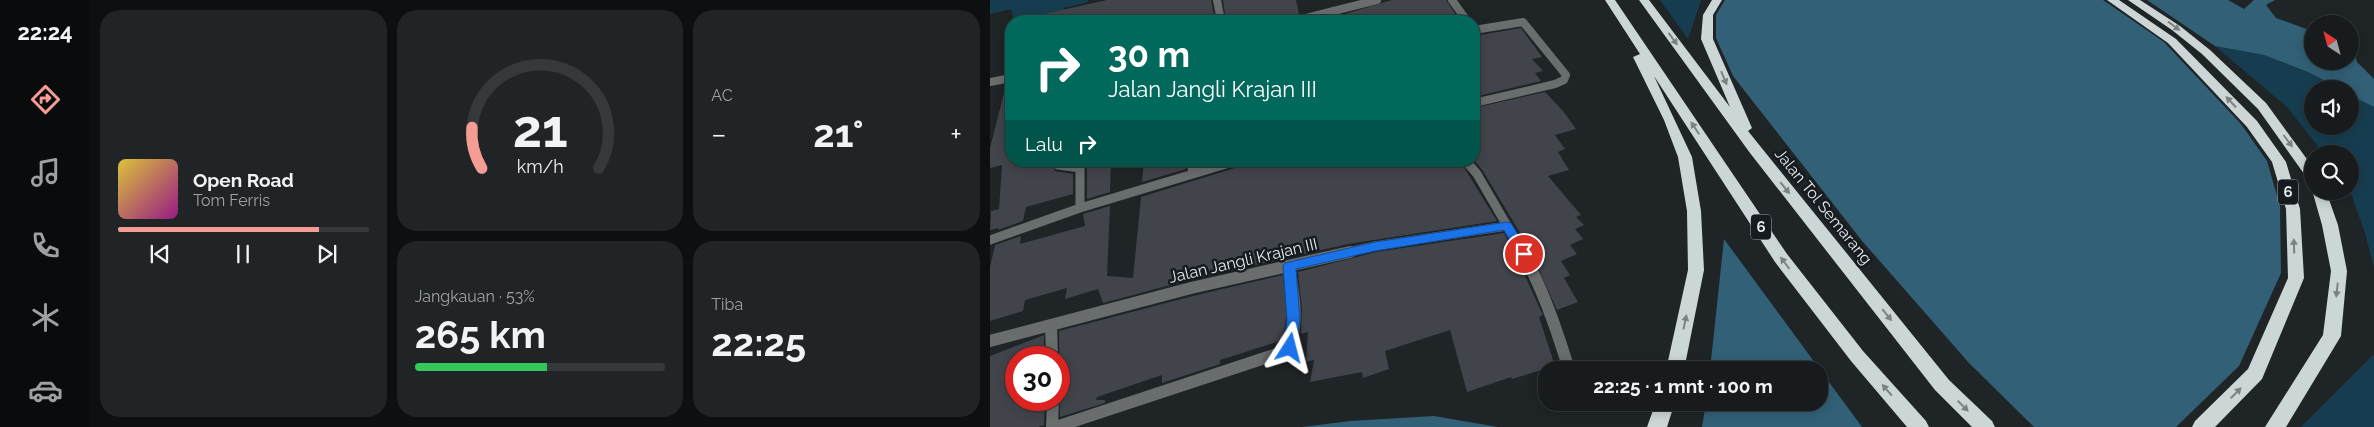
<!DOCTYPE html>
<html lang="id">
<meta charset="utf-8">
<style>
body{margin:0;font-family:Raleway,sans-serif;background:#202426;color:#f1f3f6;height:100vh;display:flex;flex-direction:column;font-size:19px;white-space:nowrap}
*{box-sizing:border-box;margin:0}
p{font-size:16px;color:#9ea1a4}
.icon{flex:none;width:28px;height:28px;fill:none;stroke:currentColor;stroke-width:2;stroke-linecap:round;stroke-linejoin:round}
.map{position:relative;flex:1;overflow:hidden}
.drawer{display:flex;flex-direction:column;gap:10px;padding:10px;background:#0d0f10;width:900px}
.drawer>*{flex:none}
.hud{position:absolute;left:15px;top:15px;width:475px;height:152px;border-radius:20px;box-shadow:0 2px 12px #0003,0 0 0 1px #36393b;background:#00695c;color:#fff;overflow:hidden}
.needle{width:32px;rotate:324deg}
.tools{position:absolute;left:1314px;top:15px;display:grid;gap:10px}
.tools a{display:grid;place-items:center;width:55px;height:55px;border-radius:50%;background:#171b1d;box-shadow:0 2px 12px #0003,0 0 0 1px #36393b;font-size:25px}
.speed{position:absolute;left:15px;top:346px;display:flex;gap:10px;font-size:25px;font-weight:700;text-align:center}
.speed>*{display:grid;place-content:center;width:65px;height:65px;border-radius:50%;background:#171b1d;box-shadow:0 2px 12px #0003,0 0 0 1px #36393b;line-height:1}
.speed .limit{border:8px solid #d22;background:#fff;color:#111}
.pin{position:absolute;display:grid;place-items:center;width:42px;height:42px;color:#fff;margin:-21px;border:2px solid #fff;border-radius:50%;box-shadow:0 1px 5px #0007}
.me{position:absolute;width:55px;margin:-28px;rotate:9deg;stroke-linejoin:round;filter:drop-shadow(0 0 4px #0008)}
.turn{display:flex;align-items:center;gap:18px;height:105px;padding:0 20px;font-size:22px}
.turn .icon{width:65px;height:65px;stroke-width:2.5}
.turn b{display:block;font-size:35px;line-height:42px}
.then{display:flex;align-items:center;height:48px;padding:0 20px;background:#0003;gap:10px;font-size:19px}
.big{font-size:38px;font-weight:700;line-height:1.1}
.drawer .widget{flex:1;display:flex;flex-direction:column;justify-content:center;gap:8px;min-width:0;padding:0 18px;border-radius:20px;background:#202426}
.drawer .dial{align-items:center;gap:0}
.dial svg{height:130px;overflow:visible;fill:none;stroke:#36393b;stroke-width:7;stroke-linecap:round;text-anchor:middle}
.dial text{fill:#f1f3f6;stroke:none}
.song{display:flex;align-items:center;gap:15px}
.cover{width:60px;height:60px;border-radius:8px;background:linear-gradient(135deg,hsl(50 70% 55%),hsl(310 70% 35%))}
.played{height:5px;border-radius:2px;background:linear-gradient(90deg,#f59c95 80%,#36393b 80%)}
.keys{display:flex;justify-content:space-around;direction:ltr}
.heat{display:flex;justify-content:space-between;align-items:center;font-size:28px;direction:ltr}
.charge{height:8px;border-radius:4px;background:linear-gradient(90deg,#34c759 53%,#36393b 0)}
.drawer .tiles{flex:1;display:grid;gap:10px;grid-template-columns:repeat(3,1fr)}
.widget:first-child{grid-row:span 2}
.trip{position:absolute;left:548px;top:361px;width:290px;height:50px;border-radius:20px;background:#171b1d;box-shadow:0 2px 12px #0003,0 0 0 1px #36393b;font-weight:700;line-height:50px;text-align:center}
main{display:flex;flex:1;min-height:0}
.tab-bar{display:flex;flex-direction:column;width:90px;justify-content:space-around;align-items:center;background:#090b0c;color:#9ea1a4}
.tab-bar .icon{width:35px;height:35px}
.tab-bar .current{color:#f59c95}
.tab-bar b{font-size:22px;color:#f1f3f6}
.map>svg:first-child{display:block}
.green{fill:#163d4f}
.forest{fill:#326076}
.building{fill:#41444a}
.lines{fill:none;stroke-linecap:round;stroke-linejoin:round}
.street-far2{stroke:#6a6d6d;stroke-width:8}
.street-far1{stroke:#6a6d6d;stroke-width:9}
.street{stroke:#6a6d6d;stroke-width:12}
.highway{fill:#cdd6d6;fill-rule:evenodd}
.oneway{fill:#7a8283}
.route{fill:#1a73e8;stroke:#114b97}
.labels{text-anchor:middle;stroke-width:5;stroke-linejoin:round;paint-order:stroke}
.shield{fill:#151b1e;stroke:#a7abae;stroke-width:1}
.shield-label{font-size:15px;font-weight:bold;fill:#e5e9eb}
.street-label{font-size:16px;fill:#e5e9eb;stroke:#151b1e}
</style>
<main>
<nav class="tab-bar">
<b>22:24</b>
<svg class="icon current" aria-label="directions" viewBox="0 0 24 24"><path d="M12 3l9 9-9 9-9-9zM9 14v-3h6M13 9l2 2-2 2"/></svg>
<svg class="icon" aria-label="music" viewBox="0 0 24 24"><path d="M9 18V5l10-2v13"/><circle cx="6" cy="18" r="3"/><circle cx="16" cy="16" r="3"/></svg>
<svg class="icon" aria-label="phone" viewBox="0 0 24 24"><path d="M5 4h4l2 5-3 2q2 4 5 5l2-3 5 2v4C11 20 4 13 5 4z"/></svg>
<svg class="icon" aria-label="climate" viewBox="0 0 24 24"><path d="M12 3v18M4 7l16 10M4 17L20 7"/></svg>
<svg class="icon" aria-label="car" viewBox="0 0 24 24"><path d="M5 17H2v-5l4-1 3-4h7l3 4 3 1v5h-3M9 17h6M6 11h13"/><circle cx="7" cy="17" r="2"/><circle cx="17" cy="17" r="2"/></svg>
</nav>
<section class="drawer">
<div class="tiles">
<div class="widget">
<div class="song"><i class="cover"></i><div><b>Open Road</b><p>Tom Ferris</p></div></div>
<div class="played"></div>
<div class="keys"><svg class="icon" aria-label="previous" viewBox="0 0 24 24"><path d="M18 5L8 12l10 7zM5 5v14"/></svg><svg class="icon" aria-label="pause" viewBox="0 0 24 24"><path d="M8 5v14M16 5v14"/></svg><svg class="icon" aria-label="next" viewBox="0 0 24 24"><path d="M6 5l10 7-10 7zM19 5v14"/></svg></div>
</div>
<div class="widget dial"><svg viewBox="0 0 100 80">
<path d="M14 69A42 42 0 1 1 86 69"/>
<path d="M14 69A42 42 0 0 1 8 44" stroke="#f59c95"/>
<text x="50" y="56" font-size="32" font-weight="700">21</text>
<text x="50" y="72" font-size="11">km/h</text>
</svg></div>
<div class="widget"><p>AC</p>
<div class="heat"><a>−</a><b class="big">21°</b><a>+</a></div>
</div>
<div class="widget"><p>Jangkauan · 53%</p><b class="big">265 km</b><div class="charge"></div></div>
<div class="widget"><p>Tiba</p><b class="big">22:25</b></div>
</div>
</section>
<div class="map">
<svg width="1384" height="427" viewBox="0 0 1384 427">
<rect width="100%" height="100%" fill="#1f2427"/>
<path class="green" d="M0 0H98V2L74 8 70 21H24L21 9 0 14Z
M670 0H711L698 39Z
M1225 46 1274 55 1318 72 1351 89H1322V126H1360V95L1384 107V268L1375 233 1360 191V154H1334L1297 107Z
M1384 347V427H1311L1384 354Z"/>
<path class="forest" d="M735 0H1113L1174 42 1251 124 1277 161 1290 206 1291 273 1249 366 1186 427H1044L979 363 873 242 743 76 726 38V15Z
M1157 0H1238L1254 9 1264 0H1285L1276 5 1286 18 1322 31V61H1360V47L1363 48 1367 62 1384 79V107L1360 95V89H1351L1318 72 1274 55 1225 46Z
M734 239 872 427H712L716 403 829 402V370H720Z
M444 416 508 427H312L360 421Z"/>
<path class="building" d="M117 0H221L225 21H55L54 14Z
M233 0H306L309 14 300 17 298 21H236Z
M402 0H456L470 21H356L352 15Z
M531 28 552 57 542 59 553 71 545 73 551 81 484 97V36Z
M15 89 21 90V161H61L65 171 83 174V194L36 207 33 221 8 230 9 228 0 230 1 211 9 209 12 165 0 168V148Z
M555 92 573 111 586 129 565 135 575 149 568 152 579 170 558 176 591 215 586 217 594 225 585 229 593 239 580 245 587 254 571 261 580 275 574 278 588 302 567 310 539 248 493 171 484 160V108Z
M89 161H121L120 192 97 199V168L94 163Z
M154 161H195L196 169 152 182Z
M252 161H470L507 221 358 244 199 280 113 303 108 289 75 299 77 288 35 300 33 311 0 321V267L5 245 31 236 30 244 95 226 93 214 120 206 117 276 143 278 151 197 248 167Z
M514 233 524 251 550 309 553 315 549 317 565 366 522 379 521 377 477 392 460 330 395 351 399 369 373 378 372 372 320 382 324 360 316 362 318 332 311 334 312 309 308 272 386 252Z
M293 275 297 310 293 340 230 360V364L172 383V375L107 397 106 400H115V403L70 417 69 331 203 296Z
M54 335V358H26V400H55L54 425 48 427H0V356Z"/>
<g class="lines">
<path class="street-far2" d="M227 0 231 21
M462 0 477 21
M343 11 350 21
M304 21 387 0
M484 30 533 22 576 75 574 80 565 84 484 103
M0 82 21 78"/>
<path class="street-far1" d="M68 161V165L90 168V208
M201 161 203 174
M476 161 487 174 533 253
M0 240 90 208 246 161
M354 253 385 246 517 226"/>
<path class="street" d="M532 252C552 287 565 325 577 363
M61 325 62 358
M0 341 201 288 360 252
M62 427 63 400
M66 427 296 351C311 328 303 292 299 266"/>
<path class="highway" d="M615 0H625L797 254 873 351 936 421 939 427H917L861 361 785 262 664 76 702 157 711 211 714 270 694 370H676L698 270 697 211 688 157 674 120 643 57 650 54Z
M649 0H659L740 107 711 39 713 15 722 0H732L723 15V39L762 128 758 131 959 380 1002 421 1005 427H982L945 390 760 153Z
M1117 0H1129L1186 39 1267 121 1296 162 1310 209 1314 278 1272 379 1225 427H1202L1205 421 1258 369 1298 278 1296 209 1282 162 1257 127 1178 43Z
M1138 0H1150L1190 26 1220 50 1276 103 1322 166V179L1317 178 1268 109 1212 54 1182 30Z
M1322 190 1336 191 1348 225 1357 271 1351 336 1296 427H1275L1333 335 1341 271 1332 225Z
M666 402H685L677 427H657Z"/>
</g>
<defs><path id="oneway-solid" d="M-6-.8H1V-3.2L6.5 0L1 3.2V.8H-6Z" transform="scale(1.25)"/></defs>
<g class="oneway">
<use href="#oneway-solid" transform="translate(1184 26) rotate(36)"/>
<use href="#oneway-solid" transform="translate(683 39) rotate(54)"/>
<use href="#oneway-solid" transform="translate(734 78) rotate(67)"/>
<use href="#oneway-solid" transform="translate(1241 102) rotate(-133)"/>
<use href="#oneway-solid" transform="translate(705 128) rotate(-124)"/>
<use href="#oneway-solid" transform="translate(1298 141) rotate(53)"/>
<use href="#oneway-solid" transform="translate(795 188) rotate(51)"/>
<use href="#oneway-solid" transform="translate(1304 246) rotate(-92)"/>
<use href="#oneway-solid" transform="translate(795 263) rotate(-127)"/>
<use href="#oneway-solid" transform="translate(1347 290) rotate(96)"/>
<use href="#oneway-solid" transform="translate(897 315) rotate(51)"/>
<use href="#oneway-solid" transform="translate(695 322) rotate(-78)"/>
<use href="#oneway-solid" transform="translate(897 390) rotate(-131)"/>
<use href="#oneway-solid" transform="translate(1246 393) rotate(-45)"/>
<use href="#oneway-solid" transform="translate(973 406) rotate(45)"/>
</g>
<path class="route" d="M517 222 521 223 540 254 538 257H529L514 230 385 251 306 269 310 320 306 348 304 352H295L293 348 297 320 293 266 295 263 385 242Z"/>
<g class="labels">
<g class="shield">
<rect x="1288" y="179.5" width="20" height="25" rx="4"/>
<rect x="761" y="214.5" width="20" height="25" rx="4"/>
</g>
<g class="shield-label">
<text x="1298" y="197">6</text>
<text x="771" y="232">6</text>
</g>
<g class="street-label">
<text transform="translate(834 206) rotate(51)" y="6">Jalan Tol Semarang</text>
<text transform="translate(253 260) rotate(-13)" y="6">Jalan Jangli Krajan III</text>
</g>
</g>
</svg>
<div class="tools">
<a><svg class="needle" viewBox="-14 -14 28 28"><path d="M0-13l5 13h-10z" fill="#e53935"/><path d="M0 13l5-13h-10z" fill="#9ea1a4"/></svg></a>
<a><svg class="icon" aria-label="sound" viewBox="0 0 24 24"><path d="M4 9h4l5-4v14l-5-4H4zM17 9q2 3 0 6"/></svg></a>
<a><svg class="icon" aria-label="search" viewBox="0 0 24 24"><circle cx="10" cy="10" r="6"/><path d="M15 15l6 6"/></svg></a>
</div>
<div class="speed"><div class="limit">30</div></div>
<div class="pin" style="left:534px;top:254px;background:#d93025"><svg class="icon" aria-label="arrive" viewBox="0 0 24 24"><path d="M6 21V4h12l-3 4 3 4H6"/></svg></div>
<svg class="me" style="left:300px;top:348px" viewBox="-20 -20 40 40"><path d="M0-17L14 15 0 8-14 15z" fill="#1a73e8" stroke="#fff" stroke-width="4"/></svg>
<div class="trip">22:25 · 1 mnt · 100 m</div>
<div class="hud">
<div class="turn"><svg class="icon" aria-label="right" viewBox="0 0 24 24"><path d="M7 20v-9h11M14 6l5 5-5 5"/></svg><div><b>30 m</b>Jalan Jangli Krajan III</div></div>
<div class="then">Lalu<svg class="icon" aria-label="right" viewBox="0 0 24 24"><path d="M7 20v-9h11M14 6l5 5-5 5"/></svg></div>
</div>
</div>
</main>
